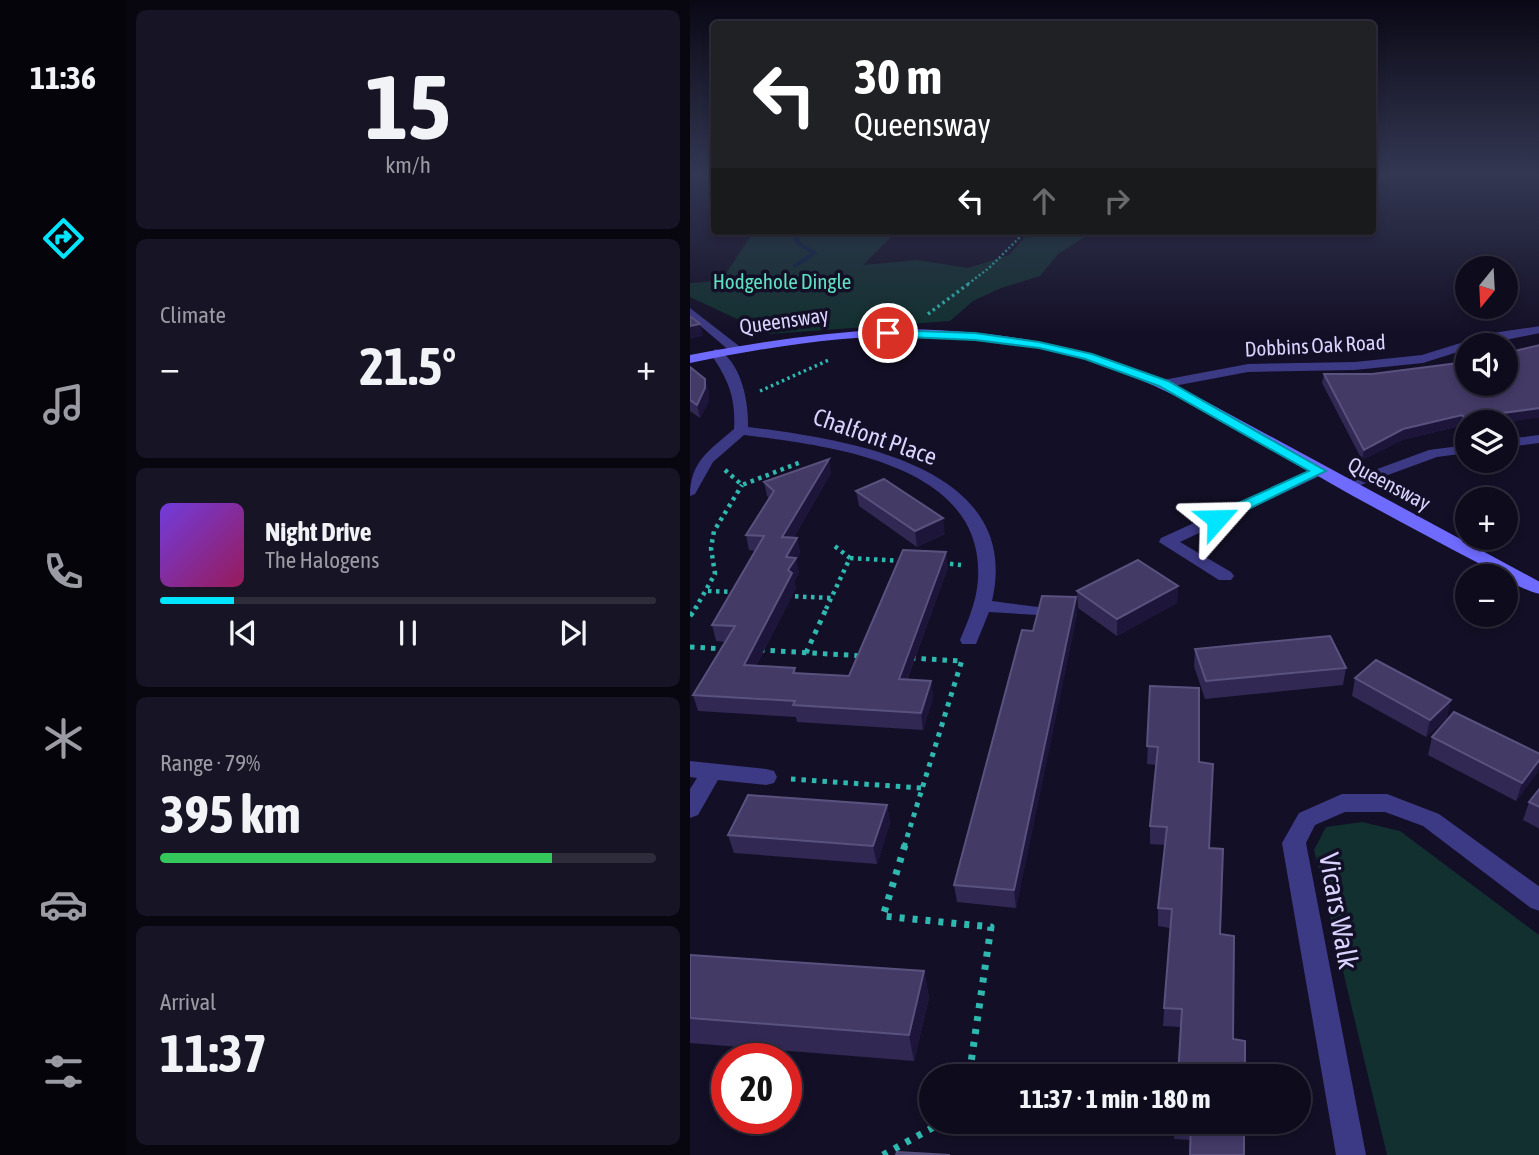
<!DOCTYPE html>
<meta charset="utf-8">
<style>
body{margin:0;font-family:"Asap Condensed",sans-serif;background:#171425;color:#f1f3f6;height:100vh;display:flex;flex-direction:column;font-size:26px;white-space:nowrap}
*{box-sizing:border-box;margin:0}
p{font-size:23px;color:#9b9ba3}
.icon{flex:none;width:38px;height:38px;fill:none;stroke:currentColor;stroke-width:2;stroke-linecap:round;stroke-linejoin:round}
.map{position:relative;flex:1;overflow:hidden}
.sheet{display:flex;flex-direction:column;gap:10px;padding:10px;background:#08060f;width:564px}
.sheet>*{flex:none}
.top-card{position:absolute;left:21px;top:21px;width:665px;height:214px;border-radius:7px;box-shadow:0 4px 10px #0003,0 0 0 2px #2e2b3b;background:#202124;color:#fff;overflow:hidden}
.needle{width:46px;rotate:198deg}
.tools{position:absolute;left:765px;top:256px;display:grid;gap:14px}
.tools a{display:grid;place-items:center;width:63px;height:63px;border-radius:50%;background:#0e0b1c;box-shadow:0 4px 10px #0003,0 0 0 2px #2e2b3b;font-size:35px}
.speed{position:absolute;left:21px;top:1043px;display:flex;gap:14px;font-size:35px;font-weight:700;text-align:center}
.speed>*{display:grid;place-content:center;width:91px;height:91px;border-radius:50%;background:#0e0b1c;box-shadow:0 4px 10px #0003,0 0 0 2px #2e2b3b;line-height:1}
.speed .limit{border:10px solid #d22;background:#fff;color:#111}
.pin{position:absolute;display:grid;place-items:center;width:60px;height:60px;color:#fff;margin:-30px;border:4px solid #fff;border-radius:50%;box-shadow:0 2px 7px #0007}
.me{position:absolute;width:77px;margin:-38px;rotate:65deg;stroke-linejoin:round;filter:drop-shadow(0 0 5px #0008)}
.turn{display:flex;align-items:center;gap:24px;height:147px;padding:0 28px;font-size:32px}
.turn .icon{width:91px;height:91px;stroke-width:2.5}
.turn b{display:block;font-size:49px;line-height:60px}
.lanes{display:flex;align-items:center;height:66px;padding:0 28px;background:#0003;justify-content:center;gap:35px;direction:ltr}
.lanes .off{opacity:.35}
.big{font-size:52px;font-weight:700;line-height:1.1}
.sheet .tile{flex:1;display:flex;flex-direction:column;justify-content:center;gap:10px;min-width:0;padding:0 24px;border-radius:10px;background:#171425}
.sheet .dial{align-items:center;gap:0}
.dial b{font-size:91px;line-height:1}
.song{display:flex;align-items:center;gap:21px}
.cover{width:84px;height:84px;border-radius:10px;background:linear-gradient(135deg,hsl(260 70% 55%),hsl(330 70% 35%))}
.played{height:7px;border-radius:4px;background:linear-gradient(90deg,#00e5ff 15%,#2e2b3b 15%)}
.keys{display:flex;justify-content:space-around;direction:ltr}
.heat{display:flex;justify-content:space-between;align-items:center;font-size:38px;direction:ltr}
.charge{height:10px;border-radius:5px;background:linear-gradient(90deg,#34c759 79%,#2e2b3b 0)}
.trip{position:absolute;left:229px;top:1064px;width:392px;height:70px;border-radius:35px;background:#0e0b1c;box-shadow:0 4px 10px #0003,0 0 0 2px #2e2b3b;font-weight:700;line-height:70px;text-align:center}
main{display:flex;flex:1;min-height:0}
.dock{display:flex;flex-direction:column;width:126px;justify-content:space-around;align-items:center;background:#06040b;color:#9b9ba3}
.dock .icon{width:49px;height:49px}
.dock .active{color:#00e5ff}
.dock b{font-size:32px;color:#f1f3f6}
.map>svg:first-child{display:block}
.green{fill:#12302f}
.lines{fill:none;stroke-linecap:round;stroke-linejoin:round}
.stream{fill:#0a1f44;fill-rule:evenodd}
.path-far4{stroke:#2fb8b0;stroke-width:2.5;stroke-dasharray:2 2.5;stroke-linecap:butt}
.path-far3{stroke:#2fb8b0;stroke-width:3.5;stroke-dasharray:2.5 3.5;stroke-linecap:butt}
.path-far2{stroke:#2fb8b0;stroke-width:4.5;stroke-dasharray:3.5 4.5;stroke-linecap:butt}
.path-far1{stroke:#2fb8b0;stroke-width:5;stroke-dasharray:4.5 6;stroke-linecap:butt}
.path{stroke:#2fb8b0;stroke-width:7;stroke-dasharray:5 8;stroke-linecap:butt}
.lane{fill:#3d3a85;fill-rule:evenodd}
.street{fill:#3d3a85;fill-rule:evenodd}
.secondary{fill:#6f6bff;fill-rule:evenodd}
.wall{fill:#312854}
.shaded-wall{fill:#1d163a}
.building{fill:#433a66;stroke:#5a527e;stroke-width:2}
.route{fill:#00e5ff;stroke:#0095a6;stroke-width:2}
.labels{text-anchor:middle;stroke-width:7;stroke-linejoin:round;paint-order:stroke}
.far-park-label{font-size:21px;fill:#5fe0c0;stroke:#130f26}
.far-street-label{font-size:21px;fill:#d9d4ff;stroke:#130f26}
.street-label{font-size:24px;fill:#d9d4ff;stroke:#130f26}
.near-street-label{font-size:28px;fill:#d9d4ff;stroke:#130f26}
</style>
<main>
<nav class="dock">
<b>11:36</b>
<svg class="icon active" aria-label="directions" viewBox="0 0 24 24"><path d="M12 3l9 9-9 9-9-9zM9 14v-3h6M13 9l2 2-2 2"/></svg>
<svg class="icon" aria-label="music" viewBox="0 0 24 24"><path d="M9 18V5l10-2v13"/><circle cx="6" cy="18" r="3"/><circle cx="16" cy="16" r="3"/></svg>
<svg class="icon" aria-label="phone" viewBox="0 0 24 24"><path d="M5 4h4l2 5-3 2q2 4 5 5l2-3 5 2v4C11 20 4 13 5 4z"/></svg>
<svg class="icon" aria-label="climate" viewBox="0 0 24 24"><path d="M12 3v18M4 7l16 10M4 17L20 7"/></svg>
<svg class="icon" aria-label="car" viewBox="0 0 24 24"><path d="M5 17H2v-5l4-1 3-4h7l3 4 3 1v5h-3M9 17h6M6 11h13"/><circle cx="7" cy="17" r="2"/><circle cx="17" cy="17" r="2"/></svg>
<svg class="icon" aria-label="filters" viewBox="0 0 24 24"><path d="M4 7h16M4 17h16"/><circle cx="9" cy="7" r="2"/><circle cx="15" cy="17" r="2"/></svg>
</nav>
<section class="sheet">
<div class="tile dial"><b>15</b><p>km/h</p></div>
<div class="tile"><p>Climate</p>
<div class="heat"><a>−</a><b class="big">21.5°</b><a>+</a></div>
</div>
<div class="tile">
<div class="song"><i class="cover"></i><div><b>Night Drive</b><p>The Halogens</p></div></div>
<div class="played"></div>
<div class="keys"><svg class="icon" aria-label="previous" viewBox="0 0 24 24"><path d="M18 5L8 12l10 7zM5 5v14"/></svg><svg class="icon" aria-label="pause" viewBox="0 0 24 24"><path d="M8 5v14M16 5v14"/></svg><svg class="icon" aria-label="next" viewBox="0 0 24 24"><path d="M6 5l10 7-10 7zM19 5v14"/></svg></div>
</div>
<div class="tile"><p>Range · 79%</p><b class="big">395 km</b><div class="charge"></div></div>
<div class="tile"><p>Arrival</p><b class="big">11:37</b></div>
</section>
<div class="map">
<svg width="850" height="1155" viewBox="0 0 850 1155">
<rect width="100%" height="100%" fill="#130f26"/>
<path class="green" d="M64 231H207L173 265 227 260 278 268 319 255 335 237 345 231H404L368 254 350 276 311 288 283 301 260 321 79 334 0 297V283L31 281Z
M672 822 710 831 849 935V1155H697L624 850 636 827Z"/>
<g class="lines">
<path class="stream" d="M107 231H113L108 235 110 242 128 253 105 268 103 267V265L121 253 106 244 102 235Z"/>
<path class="path-far4" d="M278 284 299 268 336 231"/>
<path class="path-far3" d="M238 314 281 282
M70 391 141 359"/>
<path class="path-far2" d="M35 470 52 485 111 462
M160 558 212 561
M252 563 271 565
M18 591 46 592
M97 596 141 598
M5 609 25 574 21 548 24 531 52 485
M136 609 160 558 142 544"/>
<path class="path-far1" d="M0 616 7 607
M0 647 37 649
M70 650 174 656
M116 653 137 607
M221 658 271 661
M101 779 231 788
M214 847 272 660"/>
<path class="path" d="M215 845 193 916 301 927 279 1076
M193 1155 253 1122"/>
<path class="lane" d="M0 308 49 346V352H41L0 317Z
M629 466 637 471 634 474 490 542 541 572 544 576 541 580H529L469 542 471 538Z"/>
<path class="street" d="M850 326V333L791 345H777V349L733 363 665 370 558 372 473 388 466 384 468 381 558 364 665 362 732 355 803 333Z
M26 349C51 360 59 402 58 427 154 439 334 464 302 601L348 607 351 611 348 615 299 612 286 644H272L270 640C278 621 287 600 288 579 295 463 139 446 54 435L23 462 5 494 0 496C0 461 20 450 44 429 46 397 38 379 20 353Z
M850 435V443L816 447V439Z
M777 445V453L747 457 657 490 649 485 652 482 739 450Z
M0 761 76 769 84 771 87 777 84 783 76 785 28 780 8 815 0 818V789L7 778 0 777Z
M652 794H697L749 814 850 887V911L841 908 733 826 695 812H655L625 825 616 843 676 1155H646L592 843 609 813Z"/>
<path class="secondary" d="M199 329C320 329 409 347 517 402L850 582V594C829 589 812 576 794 566 750 543 707 520 663 496 585 452 508 401 424 369 289 317 138 334 0 363V355C66 342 132 333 199 329Z"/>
</g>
<path class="wall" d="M850 345V417L816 422H777L773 428 770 426 712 440 672 460 632 383 634 374 777 383Z
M0 367 19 392V401L10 418 0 411Z
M141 473 104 537 107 538 110 553 106 560 109 573 104 582 106 588 66 666 105 668 106 673 159 676 258 567 217 680 241 681 243 698 233 730 107 722 106 717 8 711 3 695 36 642 26 641 22 625 65 551 59 550 56 535 79 498 77 496 74 482Z
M166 491 255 534 227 547 169 506Z
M488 586 487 603 427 636 388 608 387 591Z
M387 614 326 908 267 902 264 885 343 631Z
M505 649 656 668 653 685 515 699 504 666Z
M665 678 757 718 736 737 662 696Z
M460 686 509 762 543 1039 555 1076 491 1027 473 1026 480 928 468 926V908L475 845 460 844V826L467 765 457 764Z
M742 737 850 754V765L847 773 826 801 738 755Z
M850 788V829L833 820 839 802Z
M197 805 200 823 187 864 44 853 38 835Z
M0 955 234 971 239 998 224 1061 0 1043Z
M485 1122H554V1155H499L500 1140 484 1139Z"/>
<path class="shaded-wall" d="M10 324 13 336 0 339V326Z
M15 379 19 392V401L10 418 7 405Z
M850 408V417L816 422H777V427L773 428 775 418Z
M772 415 770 426 712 440 672 460 674 450 713 429Z
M139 459 141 473 95 552 92 537Z
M253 518 255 534 227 547 225 531Z
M107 538 110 553 106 560 109 573 104 582 106 588 58 681 54 665 96 557Z
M256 552 258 567 211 695 209 679Z
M488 586 487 603 427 636V619Z
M386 597 387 614 326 908 324 890Z
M241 681 243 698 233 730 231 713Z
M761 700 757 718 736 737 740 720Z
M850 759V765L847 773 826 801 832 783Z
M197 805 200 823 187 864 183 846Z
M234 971 239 998 224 1061 219 1035Z"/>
<path class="building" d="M0 316 10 324 0 326Z
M850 345V408L775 418 772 415 713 429 674 450 634 374H682L777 362V383H816V353Z
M0 367 15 379V388L7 405 0 400Z
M139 459 92 537 107 538 96 557 106 558 98 570 102 573 54 665 105 668 103 673 159 676 213 550 256 552 209 679 241 681 231 713 103 705 105 701 3 695 45 626 22 625 74 536 56 535 84 491 74 482Z
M194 479 253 518 225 531 166 491Z
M448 560 488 586 427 619 387 591Z
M352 596 386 597 324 890 264 885 332 630 343 631Z
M640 636 656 668 516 681 505 649Z
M686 660 761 700 740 720 665 678Z
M460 686 509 688V762L523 764 519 848 533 849 530 934 544 936 543 1039 555 1041V1076H488L492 1009 474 1008 482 909 468 908 477 827 460 826 468 747 457 746Z
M764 712 850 754V759L832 783 742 737Z
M850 788V807L839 802Z
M58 795 197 805 183 846 38 835Z
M0 955 234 971 219 1035 0 1018Z
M492 1122H554V1155H500L501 1123Z
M207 1152 260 1155H206Z"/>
<linearGradient id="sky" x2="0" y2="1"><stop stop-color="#0a0815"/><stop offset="0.52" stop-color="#333752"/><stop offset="1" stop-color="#333752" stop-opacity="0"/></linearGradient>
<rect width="850" height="335" fill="url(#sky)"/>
<path class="route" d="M198 330 285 333 349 342 402 354 478 381 636 471 532 522H522L520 519 522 515 619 471 469 386 395 359 349 348 285 340 195 336V331Z"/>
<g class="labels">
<g class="far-park-label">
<text x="92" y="289">Hodgehole Dingle</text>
</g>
<g class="far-street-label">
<text transform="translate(94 321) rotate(-8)" y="7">Queensway</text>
<text transform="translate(625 346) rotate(-3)" y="7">Dobbins Oak Road</text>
<text transform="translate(699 484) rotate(28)" y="7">Queensway</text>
</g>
<g class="street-label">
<text transform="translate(185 437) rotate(19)" y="8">Chalfont Place</text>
</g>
<g class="near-street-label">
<text transform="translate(649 911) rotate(80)" y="10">Vicars Walk</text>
</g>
</g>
</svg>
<div class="tools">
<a><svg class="needle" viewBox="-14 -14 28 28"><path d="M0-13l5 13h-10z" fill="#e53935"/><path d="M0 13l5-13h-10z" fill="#9b9ba3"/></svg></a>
<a><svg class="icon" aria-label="sound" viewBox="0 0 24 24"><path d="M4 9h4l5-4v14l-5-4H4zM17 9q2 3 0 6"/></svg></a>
<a><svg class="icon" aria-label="layers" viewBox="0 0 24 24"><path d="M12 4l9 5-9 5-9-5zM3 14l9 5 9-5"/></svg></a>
<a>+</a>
<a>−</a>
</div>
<div class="speed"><div class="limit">20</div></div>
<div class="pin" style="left:198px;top:333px;background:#d93025"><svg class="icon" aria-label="arrive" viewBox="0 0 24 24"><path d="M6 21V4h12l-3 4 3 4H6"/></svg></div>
<svg class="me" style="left:527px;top:519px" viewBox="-20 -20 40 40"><path d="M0-17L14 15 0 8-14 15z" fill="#00e5ff" stroke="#fff" stroke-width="4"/></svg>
<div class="trip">11:37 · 1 min · 180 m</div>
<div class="top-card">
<div class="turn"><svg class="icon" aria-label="left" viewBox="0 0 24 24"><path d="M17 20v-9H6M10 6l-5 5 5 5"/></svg><div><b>30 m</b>Queensway</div></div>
<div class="lanes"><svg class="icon" aria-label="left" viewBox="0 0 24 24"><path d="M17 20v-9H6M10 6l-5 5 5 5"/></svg><svg class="icon off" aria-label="ahead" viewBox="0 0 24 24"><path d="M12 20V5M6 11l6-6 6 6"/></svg><svg class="icon off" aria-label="right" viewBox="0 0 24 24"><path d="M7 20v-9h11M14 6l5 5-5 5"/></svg></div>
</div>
</div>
</main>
